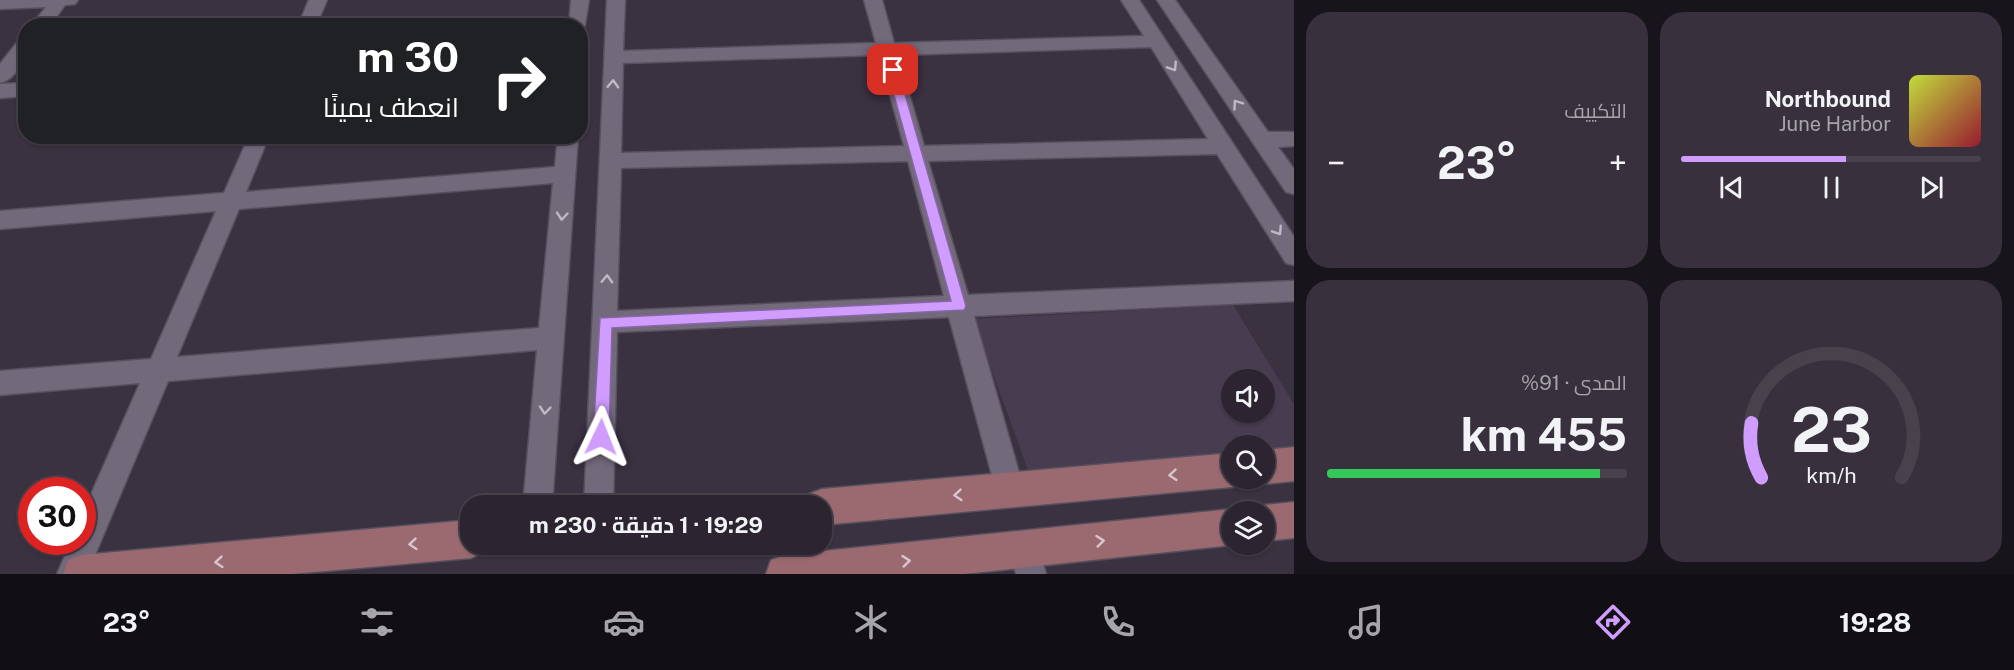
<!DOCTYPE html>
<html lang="ar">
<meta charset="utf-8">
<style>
body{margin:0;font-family:"Public Sans",Cairo,sans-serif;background:#38313d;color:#f1f3f6;direction:rtl;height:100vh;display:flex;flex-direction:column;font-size:22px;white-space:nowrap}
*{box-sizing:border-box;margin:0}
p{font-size:20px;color:#a6a5ab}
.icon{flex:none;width:33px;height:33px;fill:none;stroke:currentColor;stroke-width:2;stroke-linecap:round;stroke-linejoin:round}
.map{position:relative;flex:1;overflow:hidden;direction:ltr}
.panel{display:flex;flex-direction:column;gap:12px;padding:12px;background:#18141b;width:720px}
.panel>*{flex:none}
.guide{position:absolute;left:18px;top:18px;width:570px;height:126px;border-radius:24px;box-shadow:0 2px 4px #0004,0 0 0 2px #48424d;direction:rtl;background:#202124;color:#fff;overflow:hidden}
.fabs{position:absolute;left:1221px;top:369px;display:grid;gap:12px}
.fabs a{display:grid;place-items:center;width:54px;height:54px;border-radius:50%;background:#2c2531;box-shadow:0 2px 4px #0004,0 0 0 2px #48424d;font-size:30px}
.speed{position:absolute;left:18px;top:477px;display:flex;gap:12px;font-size:30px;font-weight:700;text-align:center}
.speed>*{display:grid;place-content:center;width:78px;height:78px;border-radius:50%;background:#2c2531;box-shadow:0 2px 4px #0004,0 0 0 2px #48424d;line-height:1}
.speed .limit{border:9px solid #d22;background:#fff;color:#111}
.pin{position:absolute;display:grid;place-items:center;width:51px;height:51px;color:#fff;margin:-26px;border-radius:12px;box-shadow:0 3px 9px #0006}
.me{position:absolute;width:66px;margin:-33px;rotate:2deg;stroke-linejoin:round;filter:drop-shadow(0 0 4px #0008)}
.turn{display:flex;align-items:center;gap:21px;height:126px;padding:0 30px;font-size:27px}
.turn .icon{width:78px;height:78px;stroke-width:2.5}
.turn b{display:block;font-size:42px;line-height:51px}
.big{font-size:45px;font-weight:700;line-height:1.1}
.panel .widget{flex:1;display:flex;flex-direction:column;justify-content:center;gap:9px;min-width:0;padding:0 21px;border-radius:24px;background:#38313d}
.panel .dial{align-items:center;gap:0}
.dial svg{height:156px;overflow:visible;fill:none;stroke:#48424d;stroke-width:7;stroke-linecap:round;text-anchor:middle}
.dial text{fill:#f1f3f6;stroke:none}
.song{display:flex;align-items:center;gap:18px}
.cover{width:72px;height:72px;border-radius:9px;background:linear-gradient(135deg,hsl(70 70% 55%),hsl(350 70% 35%))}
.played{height:6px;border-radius:3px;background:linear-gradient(90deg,#d09dfe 55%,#48424d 55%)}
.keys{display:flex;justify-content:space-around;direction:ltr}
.heat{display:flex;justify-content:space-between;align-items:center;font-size:33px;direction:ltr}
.charge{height:9px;border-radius:4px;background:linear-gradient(90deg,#34c759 91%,#48424d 0)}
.panel .tiles{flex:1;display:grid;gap:12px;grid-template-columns:repeat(2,1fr)}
.trip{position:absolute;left:460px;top:495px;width:372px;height:60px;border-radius:24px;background:#2c2531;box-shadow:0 2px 4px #0004,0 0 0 2px #48424d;font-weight:700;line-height:60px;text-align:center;direction:rtl}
.dock{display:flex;height:96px;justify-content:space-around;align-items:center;background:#120f14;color:#a6a5ab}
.dock .icon{width:42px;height:42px}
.dock .on{color:#d09dfe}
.dock b{font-size:27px;color:#f1f3f6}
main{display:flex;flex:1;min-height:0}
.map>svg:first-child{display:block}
.built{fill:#483c51;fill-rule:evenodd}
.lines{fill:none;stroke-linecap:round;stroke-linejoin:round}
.minor-casing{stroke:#57505e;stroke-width:3}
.major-casing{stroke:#57505e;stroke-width:3}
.minor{fill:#72697b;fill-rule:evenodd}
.major{fill:#9b6a70;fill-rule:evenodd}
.oneway{stroke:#bfb8c5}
.oneway2{stroke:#d8c5ce}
.route{fill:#d09dfe;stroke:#8766a5;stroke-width:1.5}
</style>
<main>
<section class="panel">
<div class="tiles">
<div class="widget">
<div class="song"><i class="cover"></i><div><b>Northbound</b><p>June Harbor</p></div></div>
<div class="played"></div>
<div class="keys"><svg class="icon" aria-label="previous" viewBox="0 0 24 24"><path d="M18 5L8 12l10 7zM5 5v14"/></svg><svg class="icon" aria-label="pause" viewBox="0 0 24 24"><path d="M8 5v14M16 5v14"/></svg><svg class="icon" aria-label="next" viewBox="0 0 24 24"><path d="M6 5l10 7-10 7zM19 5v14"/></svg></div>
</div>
<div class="widget"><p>التكييف</p>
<div class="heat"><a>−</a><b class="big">23°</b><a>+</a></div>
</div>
<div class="widget dial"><svg viewBox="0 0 100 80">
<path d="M14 69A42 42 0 1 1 86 69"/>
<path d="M14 69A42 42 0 0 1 9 41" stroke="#d09dfe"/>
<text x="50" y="56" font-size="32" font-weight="700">23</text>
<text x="50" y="72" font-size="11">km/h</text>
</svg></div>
<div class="widget"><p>المدى · 91%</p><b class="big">455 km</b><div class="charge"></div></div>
</div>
</section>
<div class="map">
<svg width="1294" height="574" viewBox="0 0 1294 574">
<rect width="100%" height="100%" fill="#3a3141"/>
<path class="built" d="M1233 305 1294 404V454L1265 456 1264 446H1232L1231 458 1028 470 973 319ZM1232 380H1264V412H1232Z"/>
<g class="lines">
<defs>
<path id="minor" d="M0 0H78L75 4 65 5 50 26H31L46 7 0 9Z
M309 0H327L316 26H298Z
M571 0H589L584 30 580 31V26H569Z
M607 0H625L623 51 876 43 864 0H882L894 43 1144 36 1121 0H1139L1294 237V265L1286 263 1217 154 928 161 968 295 1294 281V301L974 316 1024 490 1020 500 1010 504 1000 500 996 490 949 317 617 332 613 506H584ZM1151 47 1208 139 924 146 898 55ZM879 55 904 146 621 153 623 63ZM908 161 944 296 617 311 621 168Z
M1157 0H1175L1268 132H1294V146L1278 147 1294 169V194L1286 192Z
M26 38C26 55 19 78 0 83V64L19 40Z
M26 83V96L0 98V84Z
M249 136H269L246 192 555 167 558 136H578L552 506H523L537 350 168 381 87 574H57L71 542H82V515L140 383 0 395V371L151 359 216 211 0 229V211L224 193ZM553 183 539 328 177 357 239 209Z
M1024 534 1035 538 1046 574H1016L1009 549 1013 538Z"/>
<path id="major" d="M1294 447V481L1264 484 1252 479 1264 478V450Z
M1232 453V478H1246L1244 482 1232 487 822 525V506H804L809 494 822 489Z
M1294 502V538L1264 541V512L1251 510 1264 505Z
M1232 509 1239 512H1232V544H1234L1232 545 964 574H766L771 560 785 555Z
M471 520V544H487L484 552 471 558 292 574H63L68 560 82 555Z"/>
</defs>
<use href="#minor" class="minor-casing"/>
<use href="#major" class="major-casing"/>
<use href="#minor" class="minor"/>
<use href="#major" class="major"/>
</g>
<defs><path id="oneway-chevron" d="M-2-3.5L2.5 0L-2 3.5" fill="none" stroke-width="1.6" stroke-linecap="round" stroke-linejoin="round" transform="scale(1.5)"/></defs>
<g class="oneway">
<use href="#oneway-chevron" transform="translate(1173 67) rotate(57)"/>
<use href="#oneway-chevron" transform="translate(613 84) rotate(-88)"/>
<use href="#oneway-chevron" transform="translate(1237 104) rotate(-125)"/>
<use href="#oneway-chevron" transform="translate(562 216) rotate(95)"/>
<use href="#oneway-chevron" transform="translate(1278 231) rotate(57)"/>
<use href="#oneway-chevron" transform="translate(607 279) rotate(-88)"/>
<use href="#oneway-chevron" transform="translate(545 410) rotate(95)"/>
</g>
<g class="oneway2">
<use href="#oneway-chevron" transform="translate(1173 475) rotate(175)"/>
<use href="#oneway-chevron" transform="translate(958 495) rotate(175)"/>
<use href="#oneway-chevron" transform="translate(1100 541) rotate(-6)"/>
<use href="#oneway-chevron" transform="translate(413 544) rotate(175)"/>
<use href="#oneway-chevron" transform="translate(906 561) rotate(-6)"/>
<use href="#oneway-chevron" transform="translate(219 562) rotate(175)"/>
</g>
<path class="route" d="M893 67 898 70 966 306 964 310 612 328 609 437 606 442 601 444 595 442 593 437 600 318 951 301 887 70Z"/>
</svg>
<div class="fabs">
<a><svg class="icon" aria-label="sound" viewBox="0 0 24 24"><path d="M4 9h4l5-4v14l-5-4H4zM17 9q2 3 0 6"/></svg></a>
<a><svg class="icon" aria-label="search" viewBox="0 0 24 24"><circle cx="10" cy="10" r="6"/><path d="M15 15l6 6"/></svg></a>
<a><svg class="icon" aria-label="layers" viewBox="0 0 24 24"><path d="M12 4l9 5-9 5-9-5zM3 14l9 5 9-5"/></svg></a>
</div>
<div class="speed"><div class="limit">30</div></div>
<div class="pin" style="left:893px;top:70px;background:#d93025"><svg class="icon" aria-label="arrive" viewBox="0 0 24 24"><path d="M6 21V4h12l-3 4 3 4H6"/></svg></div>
<svg class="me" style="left:601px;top:437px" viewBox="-20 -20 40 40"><path d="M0-17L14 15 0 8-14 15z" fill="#d09dfe" stroke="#fff" stroke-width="4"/></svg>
<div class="trip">19:29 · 1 دقيقة · 230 m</div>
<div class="guide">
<div class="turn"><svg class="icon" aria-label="right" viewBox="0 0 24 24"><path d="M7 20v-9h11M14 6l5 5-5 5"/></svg><div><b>30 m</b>انعطف يمينًا</div></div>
</div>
</div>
</main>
<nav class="dock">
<b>19:28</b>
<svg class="icon on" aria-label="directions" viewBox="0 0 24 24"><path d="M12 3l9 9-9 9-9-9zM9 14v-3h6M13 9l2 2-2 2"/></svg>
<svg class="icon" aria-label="music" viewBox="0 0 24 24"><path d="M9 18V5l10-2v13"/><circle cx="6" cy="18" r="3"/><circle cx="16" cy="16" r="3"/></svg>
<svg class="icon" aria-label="phone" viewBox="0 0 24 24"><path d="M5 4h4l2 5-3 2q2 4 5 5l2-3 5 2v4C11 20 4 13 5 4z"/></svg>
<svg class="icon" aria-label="climate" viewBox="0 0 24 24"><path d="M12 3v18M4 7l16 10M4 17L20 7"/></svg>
<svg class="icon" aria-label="car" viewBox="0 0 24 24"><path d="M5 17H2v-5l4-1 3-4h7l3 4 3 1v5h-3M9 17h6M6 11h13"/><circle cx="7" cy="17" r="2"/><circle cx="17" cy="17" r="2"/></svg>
<svg class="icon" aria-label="filters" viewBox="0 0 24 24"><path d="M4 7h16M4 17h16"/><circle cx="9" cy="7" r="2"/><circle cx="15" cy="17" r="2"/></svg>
<b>23°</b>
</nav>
